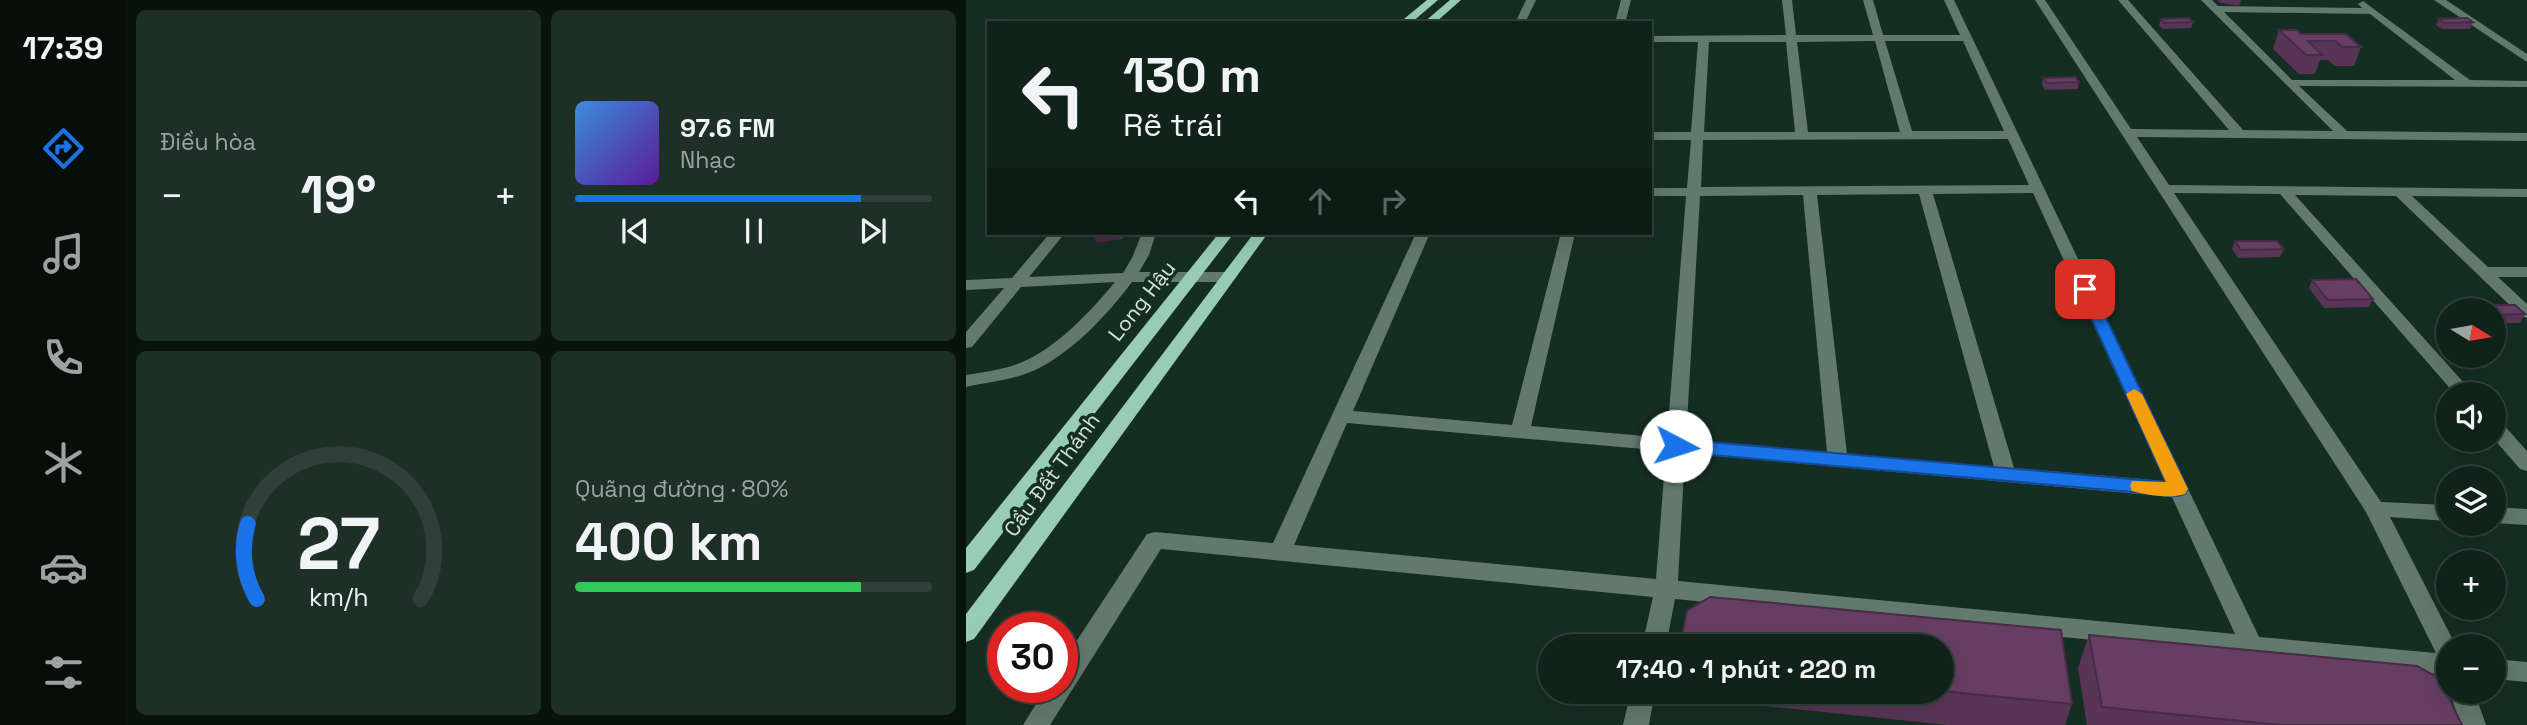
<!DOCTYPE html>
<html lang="vi">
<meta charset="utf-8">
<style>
body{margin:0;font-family:"Space Grotesk",sans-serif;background:#1e2f27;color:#f1f3f6;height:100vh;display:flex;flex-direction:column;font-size:26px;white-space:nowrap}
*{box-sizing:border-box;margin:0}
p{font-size:23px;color:#9ca4a2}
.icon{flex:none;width:38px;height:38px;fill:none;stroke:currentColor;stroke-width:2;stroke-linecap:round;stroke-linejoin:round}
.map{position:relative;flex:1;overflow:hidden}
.panel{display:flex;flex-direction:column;gap:10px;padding:10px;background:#09130e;width:840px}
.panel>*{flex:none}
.hud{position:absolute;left:21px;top:21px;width:665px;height:214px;border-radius:0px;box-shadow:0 7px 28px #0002,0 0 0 2px #303f39;background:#10221a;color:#f1f3f6;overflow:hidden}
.needle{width:46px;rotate:101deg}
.controls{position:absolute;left:1470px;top:298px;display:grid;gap:14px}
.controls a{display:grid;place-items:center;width:70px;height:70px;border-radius:50%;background:#10221a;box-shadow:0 7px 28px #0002,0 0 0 2px #303f39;font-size:35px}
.speed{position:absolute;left:21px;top:612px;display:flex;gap:14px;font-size:35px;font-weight:700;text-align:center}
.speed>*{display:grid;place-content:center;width:91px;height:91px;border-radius:50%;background:#10221a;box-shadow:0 7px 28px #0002,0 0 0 2px #303f39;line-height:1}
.speed .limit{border:10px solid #d22;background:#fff;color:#111}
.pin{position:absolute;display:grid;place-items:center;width:60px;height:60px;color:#fff;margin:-30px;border-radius:14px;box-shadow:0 4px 10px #0006}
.me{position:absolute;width:77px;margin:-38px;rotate:95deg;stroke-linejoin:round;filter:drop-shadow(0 0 5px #0008)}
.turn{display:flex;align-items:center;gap:24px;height:147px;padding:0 21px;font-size:32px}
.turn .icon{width:91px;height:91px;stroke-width:2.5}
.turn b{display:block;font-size:49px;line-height:60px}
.lanes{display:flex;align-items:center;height:66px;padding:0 21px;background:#0003;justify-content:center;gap:35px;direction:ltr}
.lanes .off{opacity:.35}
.big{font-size:52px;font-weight:800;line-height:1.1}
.panel .card{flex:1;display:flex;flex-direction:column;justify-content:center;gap:10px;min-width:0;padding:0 24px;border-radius:10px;background:#1e2f27}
.panel .dial{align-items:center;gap:0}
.dial svg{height:182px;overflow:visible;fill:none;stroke:#303f39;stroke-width:7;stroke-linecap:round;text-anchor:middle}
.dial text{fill:#f1f3f6;stroke:none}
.song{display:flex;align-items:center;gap:21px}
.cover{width:84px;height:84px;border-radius:10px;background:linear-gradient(135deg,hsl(210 70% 55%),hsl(270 70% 35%))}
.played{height:7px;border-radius:4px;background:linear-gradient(90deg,#1a73e8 80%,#303f39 80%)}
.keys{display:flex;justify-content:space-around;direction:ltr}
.heat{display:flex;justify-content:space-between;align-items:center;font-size:38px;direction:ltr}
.charge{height:10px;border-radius:5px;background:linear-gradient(90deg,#34c759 80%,#303f39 0)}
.panel .tiles{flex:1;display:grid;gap:10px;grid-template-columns:repeat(2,1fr)}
.trip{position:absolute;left:572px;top:634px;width:416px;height:70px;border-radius:35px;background:#10221a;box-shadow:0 7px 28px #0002,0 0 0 2px #303f39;font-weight:800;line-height:70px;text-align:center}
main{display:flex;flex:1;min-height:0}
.dock{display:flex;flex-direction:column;width:126px;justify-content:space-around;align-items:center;background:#060e0a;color:#9ca4a2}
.dock .icon{width:49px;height:49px}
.dock .on{color:#1a73e8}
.dock b{font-size:32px;color:#f1f3f6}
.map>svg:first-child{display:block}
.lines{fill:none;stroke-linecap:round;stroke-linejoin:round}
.minor{fill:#617a6d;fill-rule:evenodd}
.major{fill:#98cdb3;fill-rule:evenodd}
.wall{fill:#593555}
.shaded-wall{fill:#482b45}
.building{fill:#673e63;stroke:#482b45;stroke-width:2}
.route{fill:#1a73e8;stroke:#114b97;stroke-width:2}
.slow{fill:#f59e0b}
.labels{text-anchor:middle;stroke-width:7;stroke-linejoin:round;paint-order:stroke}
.street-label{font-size:21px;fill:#d3e2da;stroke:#152e23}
</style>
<main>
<nav class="dock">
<b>17:39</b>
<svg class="icon on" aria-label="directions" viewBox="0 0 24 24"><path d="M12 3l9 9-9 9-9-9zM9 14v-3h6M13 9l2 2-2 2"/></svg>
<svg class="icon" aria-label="music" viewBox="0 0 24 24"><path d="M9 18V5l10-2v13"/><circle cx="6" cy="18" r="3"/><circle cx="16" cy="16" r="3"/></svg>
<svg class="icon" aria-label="phone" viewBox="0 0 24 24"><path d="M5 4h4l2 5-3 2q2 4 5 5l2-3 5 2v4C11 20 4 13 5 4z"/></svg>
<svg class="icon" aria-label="climate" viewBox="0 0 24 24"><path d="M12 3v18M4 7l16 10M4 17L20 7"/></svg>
<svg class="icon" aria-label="car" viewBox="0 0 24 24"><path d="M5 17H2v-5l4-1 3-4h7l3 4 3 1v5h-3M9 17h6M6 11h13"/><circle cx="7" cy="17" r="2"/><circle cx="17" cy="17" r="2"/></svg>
<svg class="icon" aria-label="filters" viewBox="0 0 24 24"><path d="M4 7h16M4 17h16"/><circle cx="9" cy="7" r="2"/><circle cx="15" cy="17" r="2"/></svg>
</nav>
<section class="panel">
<div class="tiles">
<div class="card"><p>Điều hòa</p>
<div class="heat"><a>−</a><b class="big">19°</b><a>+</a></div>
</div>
<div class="card">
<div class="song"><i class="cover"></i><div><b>97.6 FM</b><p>Nhạc</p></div></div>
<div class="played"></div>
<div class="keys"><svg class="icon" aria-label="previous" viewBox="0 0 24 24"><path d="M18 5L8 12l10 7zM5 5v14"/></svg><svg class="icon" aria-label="pause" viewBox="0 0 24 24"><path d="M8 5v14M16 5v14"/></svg><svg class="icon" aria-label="next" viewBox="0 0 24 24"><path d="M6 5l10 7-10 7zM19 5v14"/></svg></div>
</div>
<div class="card dial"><svg viewBox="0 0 100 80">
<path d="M14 69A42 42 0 1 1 86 69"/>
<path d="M14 69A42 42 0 0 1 10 36" stroke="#1a73e8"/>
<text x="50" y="56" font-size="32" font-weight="700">27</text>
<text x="50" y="72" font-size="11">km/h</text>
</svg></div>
<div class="card"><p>Quãng đường · 80%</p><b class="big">400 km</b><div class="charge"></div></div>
</div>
</section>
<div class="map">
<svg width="1561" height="725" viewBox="0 0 1561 725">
<rect width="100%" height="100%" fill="#152e23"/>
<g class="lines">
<path class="minor" d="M560 0H570L559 23H549Z
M655 0H665L659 23H649Z
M816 0H826L830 35H907L897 0H907L917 35H994L978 0H988L1293 637 1470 653 1400 512 1069 0H1079L1165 129 1263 130 1152 0H1162L1277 130 1367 131 1235 0H1246L1252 6 1396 8 1392 4 1397 1 1504 80 1561 81V87L1333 86 1381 131 1561 133V141L1171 137 1203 185 1561 189V197L1446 196 1522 267H1561V277H1532L1561 304V318L1555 316 1430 196 1329 195 1508 394H1489L1314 194 1208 193 1415 502 1482 505V521L1424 517 1490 646H1482V675L709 599 700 646H676L687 597 195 549 84 725H57L80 688H96V663L181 534 189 532 307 543 450 233H464L387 411 546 425 595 233H609L565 426 701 438 720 196H684V188H721L725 140H684V132H725L732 42H684V36L820 35ZM1258 12 1404 14 1489 80H1326ZM909 41 934 132H842L831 42ZM919 41H997L1038 131H946ZM743 42H820L829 132H738ZM1042 139 1063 185 735 187 737 140ZM1067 193 1199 481 1048 468 967 194ZM953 194 1028 467 881 454 851 195ZM837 195 861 452 720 440 734 196ZM381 423 700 451 690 579 328 545ZM719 453 1206 497 1269 634 712 581Z
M1468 0H1480L1561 54V62Z
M84 233H99L63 277 157 273 166 258 176 233H190L183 255 173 272H263L271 277 263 282H166C141 315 107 352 69 370 48 380 23 382 0 387V375C18 372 37 370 54 363 91 348 124 312 149 282L55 287 6 347 0 348V332L38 288 0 290V280L46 278Z
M1528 421 1535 422 1561 451V471L1554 469 1528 439Z
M1528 507 1561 509V525L1528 523Z
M1528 659 1561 662V682L1528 679Z
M665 691H689L683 725H657Z
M1484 691H1508L1520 725H1494Z"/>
<path class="major" d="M461 0H472L445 23H433Z
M484 0H495L469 23H457Z
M253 233H268L8 570 0 573V548Z
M288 233H302L8 639 0 642V614Z"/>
</g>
<path class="wall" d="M1251 0H1275L1273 6 1255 3Z
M1195 19 1227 22 1225 28 1197 29 1193 25Z
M1473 19 1507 22 1504 29H1476L1470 25Z
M1313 30 1335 34 1395 47 1388 66H1369L1362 60H1354L1349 74H1333L1307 49Z
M1077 78 1113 82 1112 89 1079 90 1076 85Z
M1269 241 1318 249 1314 257 1272 258 1266 249Z
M1346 280 1407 299 1403 307 1358 308 1343 288Z
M1504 305 1559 314 1554 323H1528V310H1501Z
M1123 635 1496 725H1121L1112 668Z
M712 691H976L1106 704 1099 725H981L713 697Z"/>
<path class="shaded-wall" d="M126 233H159L157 239 131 243Z"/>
<path class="building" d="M1223 18 1227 22 1198 23 1195 19Z
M1501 18 1507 22 1478 23 1473 19Z
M1313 30H1331L1335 34H1380L1395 47H1376L1369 41H1342L1356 55H1340Z
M1109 77 1113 82 1081 83 1077 78Z
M1269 241H1311L1318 249 1275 250Z
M1390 279 1407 299 1362 300 1346 280Z
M1504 305H1549L1559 314 1528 315V310H1508Z
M744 597 1095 630 1106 704 976 691V646H714L721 611Z
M1123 635 1451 666 1474 679 1496 725H1315L1136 707Z"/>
<path class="route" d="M1119 285 1126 289 1222 489 1219 494 1212 496 710 452 702 446 710 439 1200 482 1112 289Z"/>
<path class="slow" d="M1168 389 1176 394 1222 489 1219 494C1204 499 1181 495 1166 491L1164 486 1166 481 1200 482 1160 394Z"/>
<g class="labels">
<g class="street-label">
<text transform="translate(176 301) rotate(-52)" y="7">Long Hậu</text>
<text transform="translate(86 475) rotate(-54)" y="7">Cầu Đất Thánh</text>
</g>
</g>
</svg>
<div class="controls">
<a><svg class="needle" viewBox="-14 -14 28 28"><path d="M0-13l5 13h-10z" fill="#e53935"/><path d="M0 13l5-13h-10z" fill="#9ca4a2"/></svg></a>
<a><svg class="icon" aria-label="sound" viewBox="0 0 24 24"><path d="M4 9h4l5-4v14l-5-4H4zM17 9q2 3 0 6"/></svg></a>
<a><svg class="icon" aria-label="layers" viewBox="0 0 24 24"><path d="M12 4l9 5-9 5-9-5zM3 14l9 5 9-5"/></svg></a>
<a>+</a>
<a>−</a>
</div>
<div class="speed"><div class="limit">30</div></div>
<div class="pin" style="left:1119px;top:289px;background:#d93025"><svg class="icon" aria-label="arrive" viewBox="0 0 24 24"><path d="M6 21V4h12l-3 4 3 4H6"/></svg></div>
<svg class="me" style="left:710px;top:446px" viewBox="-20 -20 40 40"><circle r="19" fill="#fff"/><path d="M0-13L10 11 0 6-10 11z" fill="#1a73e8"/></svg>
<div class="trip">17:40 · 1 phút · 220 m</div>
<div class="hud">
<div class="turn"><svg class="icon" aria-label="left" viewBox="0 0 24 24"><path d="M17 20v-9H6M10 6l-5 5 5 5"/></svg><div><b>130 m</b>Rẽ trái</div></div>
<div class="lanes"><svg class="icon" aria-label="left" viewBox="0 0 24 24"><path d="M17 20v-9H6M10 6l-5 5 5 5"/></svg><svg class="icon off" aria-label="ahead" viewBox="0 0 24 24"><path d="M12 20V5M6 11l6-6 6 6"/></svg><svg class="icon off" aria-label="right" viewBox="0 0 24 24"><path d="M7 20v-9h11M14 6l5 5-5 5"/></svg></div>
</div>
</div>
</main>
